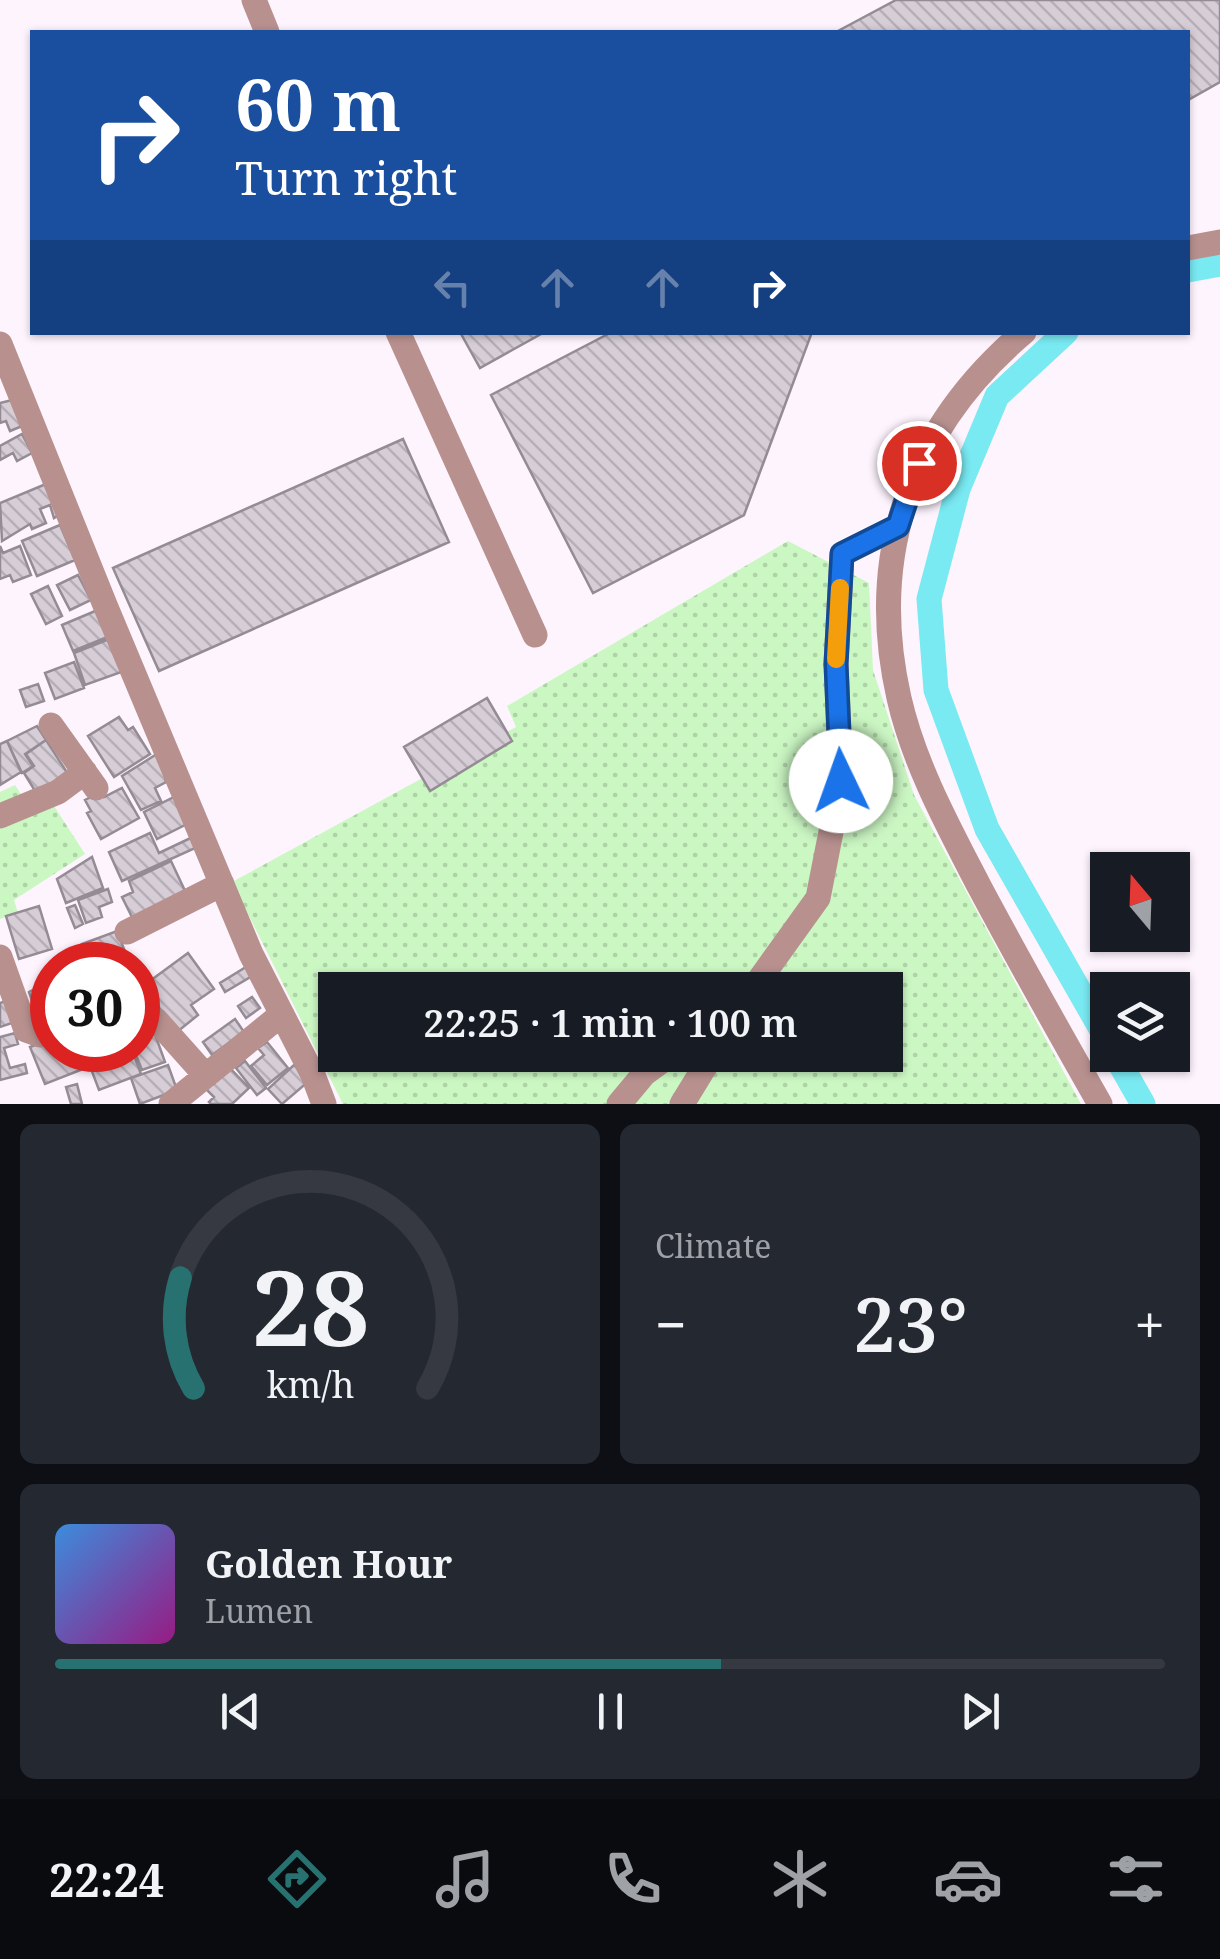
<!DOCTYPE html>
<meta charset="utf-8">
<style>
body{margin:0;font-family:"Noto Serif",serif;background:#242831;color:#f1f3f6;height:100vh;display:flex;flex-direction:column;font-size:38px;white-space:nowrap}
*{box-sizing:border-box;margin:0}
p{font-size:32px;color:#9ea1a6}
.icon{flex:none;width:55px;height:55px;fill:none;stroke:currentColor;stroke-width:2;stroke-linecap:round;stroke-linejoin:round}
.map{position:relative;height:1104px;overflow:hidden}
.drawer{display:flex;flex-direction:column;gap:20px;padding:20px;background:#0d0f14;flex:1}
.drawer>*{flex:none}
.banner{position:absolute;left:30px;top:30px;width:1160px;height:305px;border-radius:0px;box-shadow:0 2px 8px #0004;background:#1a4fa0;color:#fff;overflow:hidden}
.needle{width:65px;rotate:341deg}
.buttons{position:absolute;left:1090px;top:852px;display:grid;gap:20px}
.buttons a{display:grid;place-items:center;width:100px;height:100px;border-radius:0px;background:#171b24;box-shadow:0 2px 8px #0004;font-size:50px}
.speed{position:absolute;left:30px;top:942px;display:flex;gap:20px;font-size:50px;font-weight:700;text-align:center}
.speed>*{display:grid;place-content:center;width:130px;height:130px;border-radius:50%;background:#171b24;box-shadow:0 2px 8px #0004;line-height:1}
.speed .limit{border:15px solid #d22;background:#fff;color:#111}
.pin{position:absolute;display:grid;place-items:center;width:85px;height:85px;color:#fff;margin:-42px;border:5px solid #fff;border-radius:50%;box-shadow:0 2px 10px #0007}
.me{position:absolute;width:110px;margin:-55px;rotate:357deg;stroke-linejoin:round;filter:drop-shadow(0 0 8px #0008)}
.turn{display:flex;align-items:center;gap:35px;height:210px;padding:0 40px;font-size:45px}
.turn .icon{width:130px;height:130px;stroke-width:2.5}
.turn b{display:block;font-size:70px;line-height:85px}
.lanes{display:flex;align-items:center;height:95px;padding:0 40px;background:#0003;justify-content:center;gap:50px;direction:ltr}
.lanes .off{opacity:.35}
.big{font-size:75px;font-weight:600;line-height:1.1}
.drawer .widget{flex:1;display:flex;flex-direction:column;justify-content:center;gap:15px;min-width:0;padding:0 35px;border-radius:15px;background:#242831}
.drawer .dial{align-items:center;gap:0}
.dial svg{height:260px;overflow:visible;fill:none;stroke:#363941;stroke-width:7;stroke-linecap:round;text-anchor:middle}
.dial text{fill:#f1f3f6;stroke:none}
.song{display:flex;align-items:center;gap:30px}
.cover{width:120px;height:120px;border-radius:15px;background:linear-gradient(135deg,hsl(210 70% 55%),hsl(310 70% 35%))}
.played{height:10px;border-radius:5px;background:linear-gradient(90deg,#277170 60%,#363941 60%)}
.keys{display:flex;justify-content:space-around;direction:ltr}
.heat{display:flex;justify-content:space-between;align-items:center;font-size:55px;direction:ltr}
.drawer .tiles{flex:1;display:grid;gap:20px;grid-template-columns:1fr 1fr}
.widget:last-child{grid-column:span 2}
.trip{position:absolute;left:318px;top:972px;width:585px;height:100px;border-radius:0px;background:#171b24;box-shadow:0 2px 8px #0004;font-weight:600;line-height:100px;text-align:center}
.dock{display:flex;height:160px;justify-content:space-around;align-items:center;background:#090b0e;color:#9ea1a6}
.dock .icon{width:70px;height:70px}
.dock .on{color:#277170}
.dock b{font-size:45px;color:#f1f3f6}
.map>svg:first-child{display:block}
.grass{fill:url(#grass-dots);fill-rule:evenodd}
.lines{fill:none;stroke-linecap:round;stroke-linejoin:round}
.canal{stroke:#79e9f2;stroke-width:25}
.building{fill:url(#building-back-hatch);stroke:#948b94;stroke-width:2.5}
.minor{stroke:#b8918f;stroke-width:25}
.route-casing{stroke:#114b97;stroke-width:25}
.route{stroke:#1a73e8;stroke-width:18}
.slow{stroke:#f59e0b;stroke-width:18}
</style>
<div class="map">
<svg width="1220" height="1104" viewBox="0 0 1220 1104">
<defs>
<pattern id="grass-dots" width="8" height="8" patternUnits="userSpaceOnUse" patternTransform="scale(2.5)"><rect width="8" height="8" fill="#cbf7c3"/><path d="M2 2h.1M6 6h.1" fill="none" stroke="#add3a6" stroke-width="1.8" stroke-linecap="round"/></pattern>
<pattern id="building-back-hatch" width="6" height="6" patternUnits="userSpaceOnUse" patternTransform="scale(2.5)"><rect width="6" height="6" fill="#d6cdd6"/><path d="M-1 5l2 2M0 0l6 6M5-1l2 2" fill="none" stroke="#b7afb7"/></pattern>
</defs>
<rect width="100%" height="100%" fill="#fef4fe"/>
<path class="grass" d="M788 541 869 583 873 670 914 795 1081 1104H343L232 882 516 727 507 706ZM335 990H885V1055H335Z
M15 785 30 808 49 798 85 854 14 900 18 913 0 919V792Z"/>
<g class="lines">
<path class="canal" d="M1188 270 1220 264
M1066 332 997 396 958 489 929 599 936 690 987 829 1108 1041
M1115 1055 1143 1104"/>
</g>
<path class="building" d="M896 0H1220V82L1188 100V32H836Z
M460 332H540L541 334 480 368Z
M612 332H812L744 515 593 593 491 395Z
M16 399 27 424 10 431 6 421 0 423V403Z
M22 434 32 453 17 461 13 453 0 460V446Z
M403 439 449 542 159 671 113 568Z
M46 484 59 515 54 518 50 505 40 509 46 523 32 529 30 524 2 541 0 503Z
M60 525 75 560 37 576 22 541Z
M0 546 3 553 20 546 31 575 13 582 10 575 0 579Z
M78 575 91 600 70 610 57 585Z
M48 586 62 616 46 624 31 594Z
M100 609 110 636 73 651 62 625Z
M112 638 124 671 85 685 74 653Z
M74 662 84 688 55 699 45 673Z
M38 684 44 701 26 707 20 690Z
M487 698 512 741 430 791 404 747Z
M119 717 128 730 133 727 150 754 114 777 88 736Z
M37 726 46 740 25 754 33 766 22 773 7 741Z
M46 740 68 774 37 794 24 773 34 766 26 754Z
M7 741 21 772 0 785V744Z
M160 752 166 782 155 788 161 801 141 810 122 776Z
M122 788 139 818 101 839 87 813 91 811 85 800 101 792 104 797Z
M178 795 191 822 157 839 144 812Z
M150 833 159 853 197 835 202 845 122 881 109 852Z
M92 857 103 888 66 903 57 879Z
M171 861 186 893 133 919 122 897 133 892 129 881Z
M108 889 112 902 99 907 102 917 86 923 78 900Z
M75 905 83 924 75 928 67 908Z
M39 906 52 949 19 959 6 916Z
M117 931 129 962 120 965H90L82 944Z
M188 953 214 989 191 1005 198 1015 177 1032 143 986Z
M246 967 252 976 225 992 220 983Z
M138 979 148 1009 138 1013Z
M51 980 52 1022 41 1026 29 992Z
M252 997 260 1008 246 1018 238 1006Z
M8 1000 15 1022 0 1027V1003Z
M235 1019 244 1032 212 1055 203 1042Z
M152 1026 165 1062 142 1070 134 1050H138V1031Z
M15 1033 18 1044 4 1048 10 1068 25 1064 27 1073 0 1080V1037Z
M52 1038V1050H78L76 1051 83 1069 45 1084 30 1047Z
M267 1042 288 1068 267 1085 251 1066 264 1055 258 1048Z
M115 1050H132L141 1074 99 1090 88 1061Z
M245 1061 266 1088 257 1095 236 1068Z
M168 1065 177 1090 140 1104 131 1078Z
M294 1065 309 1081 282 1104 268 1089Z
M228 1066 249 1088 232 1104H211L209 1102 214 1097 205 1088Z
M77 1084 82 1104H71L66 1087Z"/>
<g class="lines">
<path class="minor" d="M254 0 267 32
M1188 248 1220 242
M398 332 535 635
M1024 332C912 427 866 553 899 698 914 764 948 826 979 886 1018 959 1059 1032 1100 1104
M0 344 105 605 251 954 313 1075 324 1104
M51 725 96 788
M0 816 58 792 85 772
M127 932 222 884
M0 957 26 1030 40 1035 52 1032
M752 990 818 898 841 781 836 663 842 554 898 526
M138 1025 156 1020 206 1076
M171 1104 282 1014
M619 1104 644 1074 670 1055
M682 1104 712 1055"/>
</g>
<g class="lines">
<defs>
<path id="route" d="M841 781 836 664 842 554 898 526 919 463"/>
</defs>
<use href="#route" class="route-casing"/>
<use href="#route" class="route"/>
<path class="slow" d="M836 659 840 588"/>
</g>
</svg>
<div class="buttons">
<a><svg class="needle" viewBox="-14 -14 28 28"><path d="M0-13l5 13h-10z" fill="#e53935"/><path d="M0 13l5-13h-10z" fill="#9ea1a6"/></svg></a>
<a><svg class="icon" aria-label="layers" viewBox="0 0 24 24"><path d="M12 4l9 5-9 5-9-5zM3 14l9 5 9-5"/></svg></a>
</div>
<div class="speed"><div class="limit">30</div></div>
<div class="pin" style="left:919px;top:463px;background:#d93025"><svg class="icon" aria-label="arrive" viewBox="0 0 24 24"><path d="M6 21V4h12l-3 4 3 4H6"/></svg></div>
<svg class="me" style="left:841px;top:781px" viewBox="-20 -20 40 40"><circle r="19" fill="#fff"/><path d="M0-13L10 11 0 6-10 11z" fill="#1a73e8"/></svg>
<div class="trip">22:25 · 1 min · 100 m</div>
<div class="banner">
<div class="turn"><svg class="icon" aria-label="right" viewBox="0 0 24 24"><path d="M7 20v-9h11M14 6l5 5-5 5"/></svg><div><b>60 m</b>Turn right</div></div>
<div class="lanes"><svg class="icon off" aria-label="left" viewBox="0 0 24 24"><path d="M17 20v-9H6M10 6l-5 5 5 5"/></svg><svg class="icon off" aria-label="ahead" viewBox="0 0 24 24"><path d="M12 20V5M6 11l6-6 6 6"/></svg><svg class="icon off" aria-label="ahead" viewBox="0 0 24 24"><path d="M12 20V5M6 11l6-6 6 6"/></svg><svg class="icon" aria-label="right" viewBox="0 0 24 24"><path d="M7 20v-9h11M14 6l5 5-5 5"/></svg></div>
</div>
</div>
<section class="drawer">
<div class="tiles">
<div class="widget dial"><svg viewBox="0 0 100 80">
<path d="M14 69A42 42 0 1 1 86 69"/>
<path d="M14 69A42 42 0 0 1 10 35" stroke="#277170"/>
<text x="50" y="56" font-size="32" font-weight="700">28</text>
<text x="50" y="72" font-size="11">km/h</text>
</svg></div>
<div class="widget"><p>Climate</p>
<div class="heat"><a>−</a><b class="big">23°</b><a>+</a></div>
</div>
<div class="widget">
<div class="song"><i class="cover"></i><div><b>Golden Hour</b><p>Lumen</p></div></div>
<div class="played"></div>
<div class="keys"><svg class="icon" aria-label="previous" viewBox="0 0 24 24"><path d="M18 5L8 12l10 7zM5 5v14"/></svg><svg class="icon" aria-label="pause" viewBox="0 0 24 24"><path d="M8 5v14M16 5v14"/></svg><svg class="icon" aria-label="next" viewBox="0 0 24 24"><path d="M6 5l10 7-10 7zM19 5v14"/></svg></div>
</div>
</div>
</section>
<nav class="dock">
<b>22:24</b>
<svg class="icon on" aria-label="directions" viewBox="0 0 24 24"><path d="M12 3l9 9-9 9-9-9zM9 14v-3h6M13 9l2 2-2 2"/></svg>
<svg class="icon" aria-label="music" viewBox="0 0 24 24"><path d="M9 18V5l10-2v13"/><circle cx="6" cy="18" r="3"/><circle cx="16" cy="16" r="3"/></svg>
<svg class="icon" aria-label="phone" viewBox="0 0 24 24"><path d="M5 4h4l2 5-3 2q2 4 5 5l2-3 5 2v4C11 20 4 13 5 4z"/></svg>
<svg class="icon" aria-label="climate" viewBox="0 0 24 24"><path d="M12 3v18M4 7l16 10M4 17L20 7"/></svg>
<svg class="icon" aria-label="car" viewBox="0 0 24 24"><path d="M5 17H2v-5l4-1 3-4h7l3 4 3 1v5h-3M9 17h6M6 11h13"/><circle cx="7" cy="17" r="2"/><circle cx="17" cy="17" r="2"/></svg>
<svg class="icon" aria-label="filters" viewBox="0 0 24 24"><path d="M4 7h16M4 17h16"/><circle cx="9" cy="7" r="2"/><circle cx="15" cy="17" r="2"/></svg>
</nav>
